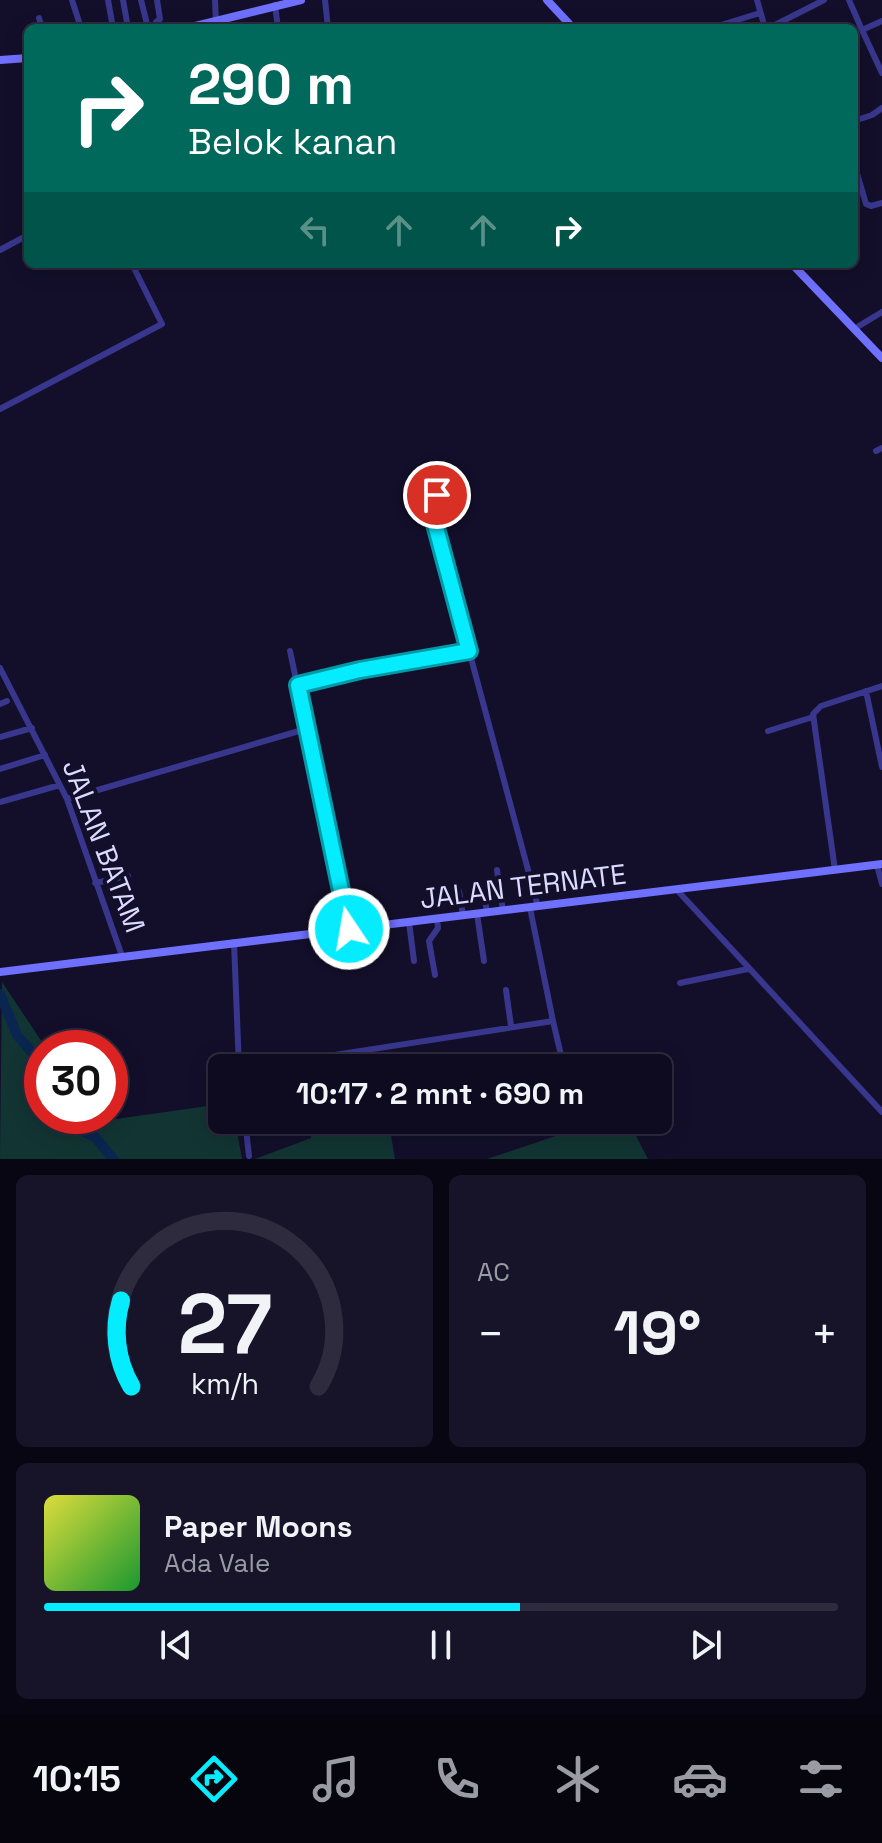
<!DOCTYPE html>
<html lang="id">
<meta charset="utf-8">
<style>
body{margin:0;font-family:"Space Grotesk",sans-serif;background:#171429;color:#f1f3f6;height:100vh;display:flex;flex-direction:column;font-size:30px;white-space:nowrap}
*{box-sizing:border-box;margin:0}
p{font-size:26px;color:#9b9ba5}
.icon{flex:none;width:44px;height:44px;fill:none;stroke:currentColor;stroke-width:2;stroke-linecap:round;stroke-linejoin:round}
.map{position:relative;height:1159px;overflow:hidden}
.sheet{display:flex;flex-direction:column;gap:16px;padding:16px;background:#080612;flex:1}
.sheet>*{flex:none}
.top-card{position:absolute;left:24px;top:24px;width:834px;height:244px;border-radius:12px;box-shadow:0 4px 20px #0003,0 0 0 2px #2e2b3e;background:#00695c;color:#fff;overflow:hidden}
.speed{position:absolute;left:24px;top:1030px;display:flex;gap:16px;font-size:40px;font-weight:700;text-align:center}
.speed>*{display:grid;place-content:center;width:104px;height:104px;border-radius:50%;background:#0e0b20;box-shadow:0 4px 20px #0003,0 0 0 2px #2e2b3e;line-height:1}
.speed .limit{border:12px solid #d22;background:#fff;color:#111}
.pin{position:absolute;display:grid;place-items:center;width:68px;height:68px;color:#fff;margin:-34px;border:4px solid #fff;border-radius:50%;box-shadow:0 2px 8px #0007}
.me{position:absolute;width:88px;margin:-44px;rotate:348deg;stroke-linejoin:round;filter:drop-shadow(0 0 6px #0008)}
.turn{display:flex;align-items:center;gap:28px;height:168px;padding:0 32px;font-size:36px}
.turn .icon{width:104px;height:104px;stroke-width:2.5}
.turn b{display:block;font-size:56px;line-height:68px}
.lanes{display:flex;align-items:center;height:76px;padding:0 32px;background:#0003;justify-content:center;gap:40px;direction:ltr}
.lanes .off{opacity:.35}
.big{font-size:60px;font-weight:600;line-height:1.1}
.sheet .tile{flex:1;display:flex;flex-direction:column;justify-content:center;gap:12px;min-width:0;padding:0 28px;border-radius:12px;background:#171429}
.sheet .dial{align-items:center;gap:0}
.dial svg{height:208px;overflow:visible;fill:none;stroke:#2e2b3e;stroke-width:7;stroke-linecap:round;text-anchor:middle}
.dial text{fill:#f1f3f6;stroke:none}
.song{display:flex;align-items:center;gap:24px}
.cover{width:96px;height:96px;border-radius:12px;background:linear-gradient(135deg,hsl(60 70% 55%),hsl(130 70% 35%))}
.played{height:8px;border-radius:4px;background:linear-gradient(90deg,#05ecff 60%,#2e2b3e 60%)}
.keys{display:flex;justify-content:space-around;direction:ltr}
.heat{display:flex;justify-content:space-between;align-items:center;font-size:44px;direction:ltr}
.sheet .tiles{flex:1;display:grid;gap:16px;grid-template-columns:1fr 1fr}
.tile:last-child{grid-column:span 2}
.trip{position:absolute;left:208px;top:1054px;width:464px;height:80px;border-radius:12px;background:#0e0b20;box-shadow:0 4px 20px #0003,0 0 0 2px #2e2b3e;font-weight:600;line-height:80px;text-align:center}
.dock{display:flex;height:128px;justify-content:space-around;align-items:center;background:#06040d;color:#9b9ba5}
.dock .icon{width:56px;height:56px}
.dock .selected{color:#05ecff}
.dock b{font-size:36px;color:#f1f3f6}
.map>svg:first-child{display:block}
.green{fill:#123533}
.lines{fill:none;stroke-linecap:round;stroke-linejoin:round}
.river{stroke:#092550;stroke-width:10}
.street{stroke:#38378d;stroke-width:6}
.secondary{stroke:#7070ff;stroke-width:8}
.route-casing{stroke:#0399a6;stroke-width:20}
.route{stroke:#05ecff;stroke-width:14}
.labels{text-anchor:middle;stroke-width:8;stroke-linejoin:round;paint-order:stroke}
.street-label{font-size:28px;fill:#ddd9ff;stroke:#130f2b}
</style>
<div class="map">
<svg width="882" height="1159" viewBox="0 0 882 1159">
<rect width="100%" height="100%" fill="#130f2b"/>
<path class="green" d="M2 982 46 1048H42V1116H91L95 1122 222 1104V1120H235L242 1159H0Z
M312 1120H410L389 1124 395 1159H255L311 1138Z
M603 1120H628L648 1159H487Z"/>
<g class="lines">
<path class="river" d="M0 994 17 1035 42 1064
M70 1116 75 1128 95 1137 113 1159"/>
<path class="street" d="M72 0 81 28
M108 0 113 28
M123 0 128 28
M141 0 148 28
M215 0 216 21
M325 0 328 28
M757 0 765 28
M849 0 862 30 882 21
M275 5 278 28
M39 18 42 28
M721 25 760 13
M156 28V22L160 19 157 0
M769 28 824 0
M862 30 882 73
M854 121 872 115 882 108
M854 163 866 204 871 206 882 203
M0 250 28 235
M854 329 882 312
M0 409 162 324 132 264
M876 451 882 448
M437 495 431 501 432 513 538 907
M290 651 349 929
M0 668 67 799 122 956
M298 685 360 670 469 651
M866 691 882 767
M0 704 7 701
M768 731 813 717
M0 737 32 728
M0 769 45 755
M67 799 306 729
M0 802 60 785
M877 865 882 884
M497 870 503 911
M835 870 813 714 821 706 882 686
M95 883 128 876
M677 890 882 1112
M459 891 463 915
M484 892 487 913
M530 908 553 1021
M477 914 484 961
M409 922 414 961
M234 942 239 1068
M435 975 429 941 438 928 437 919
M680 983 748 969
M506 990 511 1026
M251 1068 553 1021 564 1068
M245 1120 249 1156"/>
<path class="secondary" d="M547 0 573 28
M187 28 301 0
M0 60 28 58
M792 264 882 358
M0 972 882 864"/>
</g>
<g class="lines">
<defs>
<path id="route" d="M349 929 298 685 360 670 469 651 432 513 431 501 437 495"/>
</defs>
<use href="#route" class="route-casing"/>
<use href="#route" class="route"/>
</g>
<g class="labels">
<g class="street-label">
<text transform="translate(104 846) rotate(69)" y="10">JALAN BATAM</text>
<text transform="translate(523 886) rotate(-7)" y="10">JALAN TERNATE</text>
</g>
</g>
</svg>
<div class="speed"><div class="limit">30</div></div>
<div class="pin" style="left:437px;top:495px;background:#d93025"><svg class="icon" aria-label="arrive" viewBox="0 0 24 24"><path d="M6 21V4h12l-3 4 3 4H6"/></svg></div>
<svg class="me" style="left:349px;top:929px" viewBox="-20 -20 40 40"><circle r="17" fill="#05ecff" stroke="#fff" stroke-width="3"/><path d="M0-11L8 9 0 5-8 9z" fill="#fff"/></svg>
<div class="trip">10:17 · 2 mnt · 690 m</div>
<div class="top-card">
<div class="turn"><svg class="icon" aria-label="right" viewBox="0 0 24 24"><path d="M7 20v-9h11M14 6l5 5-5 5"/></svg><div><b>290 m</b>Belok kanan</div></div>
<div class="lanes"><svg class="icon off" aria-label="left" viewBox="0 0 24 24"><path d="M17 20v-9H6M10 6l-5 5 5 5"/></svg><svg class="icon off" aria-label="ahead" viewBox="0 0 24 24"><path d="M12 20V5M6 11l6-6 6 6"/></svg><svg class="icon off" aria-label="ahead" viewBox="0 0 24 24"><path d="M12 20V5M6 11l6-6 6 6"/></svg><svg class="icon" aria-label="right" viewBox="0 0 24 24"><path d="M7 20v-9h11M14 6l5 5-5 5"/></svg></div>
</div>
</div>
<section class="sheet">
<div class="tiles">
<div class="tile dial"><svg viewBox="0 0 100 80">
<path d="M14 69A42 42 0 1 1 86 69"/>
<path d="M14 69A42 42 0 0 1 10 36" stroke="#05ecff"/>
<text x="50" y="56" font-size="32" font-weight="700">27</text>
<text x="50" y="72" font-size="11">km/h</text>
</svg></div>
<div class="tile"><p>AC</p>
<div class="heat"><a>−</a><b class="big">19°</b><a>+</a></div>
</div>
<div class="tile">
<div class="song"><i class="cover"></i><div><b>Paper Moons</b><p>Ada Vale</p></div></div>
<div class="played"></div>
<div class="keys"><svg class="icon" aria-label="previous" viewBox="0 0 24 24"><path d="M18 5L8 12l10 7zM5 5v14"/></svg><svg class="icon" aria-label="pause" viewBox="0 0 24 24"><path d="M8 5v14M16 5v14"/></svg><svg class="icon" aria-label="next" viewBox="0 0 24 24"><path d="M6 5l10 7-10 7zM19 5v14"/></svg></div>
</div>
</div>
</section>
<nav class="dock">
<b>10:15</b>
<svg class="icon selected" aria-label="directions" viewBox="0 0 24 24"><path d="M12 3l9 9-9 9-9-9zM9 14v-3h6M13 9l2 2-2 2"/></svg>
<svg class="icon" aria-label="music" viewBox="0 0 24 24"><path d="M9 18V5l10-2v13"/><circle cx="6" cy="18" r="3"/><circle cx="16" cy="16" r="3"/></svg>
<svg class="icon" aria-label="phone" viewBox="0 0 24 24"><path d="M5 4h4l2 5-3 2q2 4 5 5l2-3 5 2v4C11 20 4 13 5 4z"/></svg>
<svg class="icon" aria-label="climate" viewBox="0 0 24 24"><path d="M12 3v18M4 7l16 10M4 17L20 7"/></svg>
<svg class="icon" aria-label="car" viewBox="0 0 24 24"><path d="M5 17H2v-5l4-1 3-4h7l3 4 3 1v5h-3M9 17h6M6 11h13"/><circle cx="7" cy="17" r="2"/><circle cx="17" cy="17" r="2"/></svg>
<svg class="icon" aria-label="filters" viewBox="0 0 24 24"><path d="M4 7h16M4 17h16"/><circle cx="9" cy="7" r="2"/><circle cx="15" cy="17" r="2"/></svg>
</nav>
